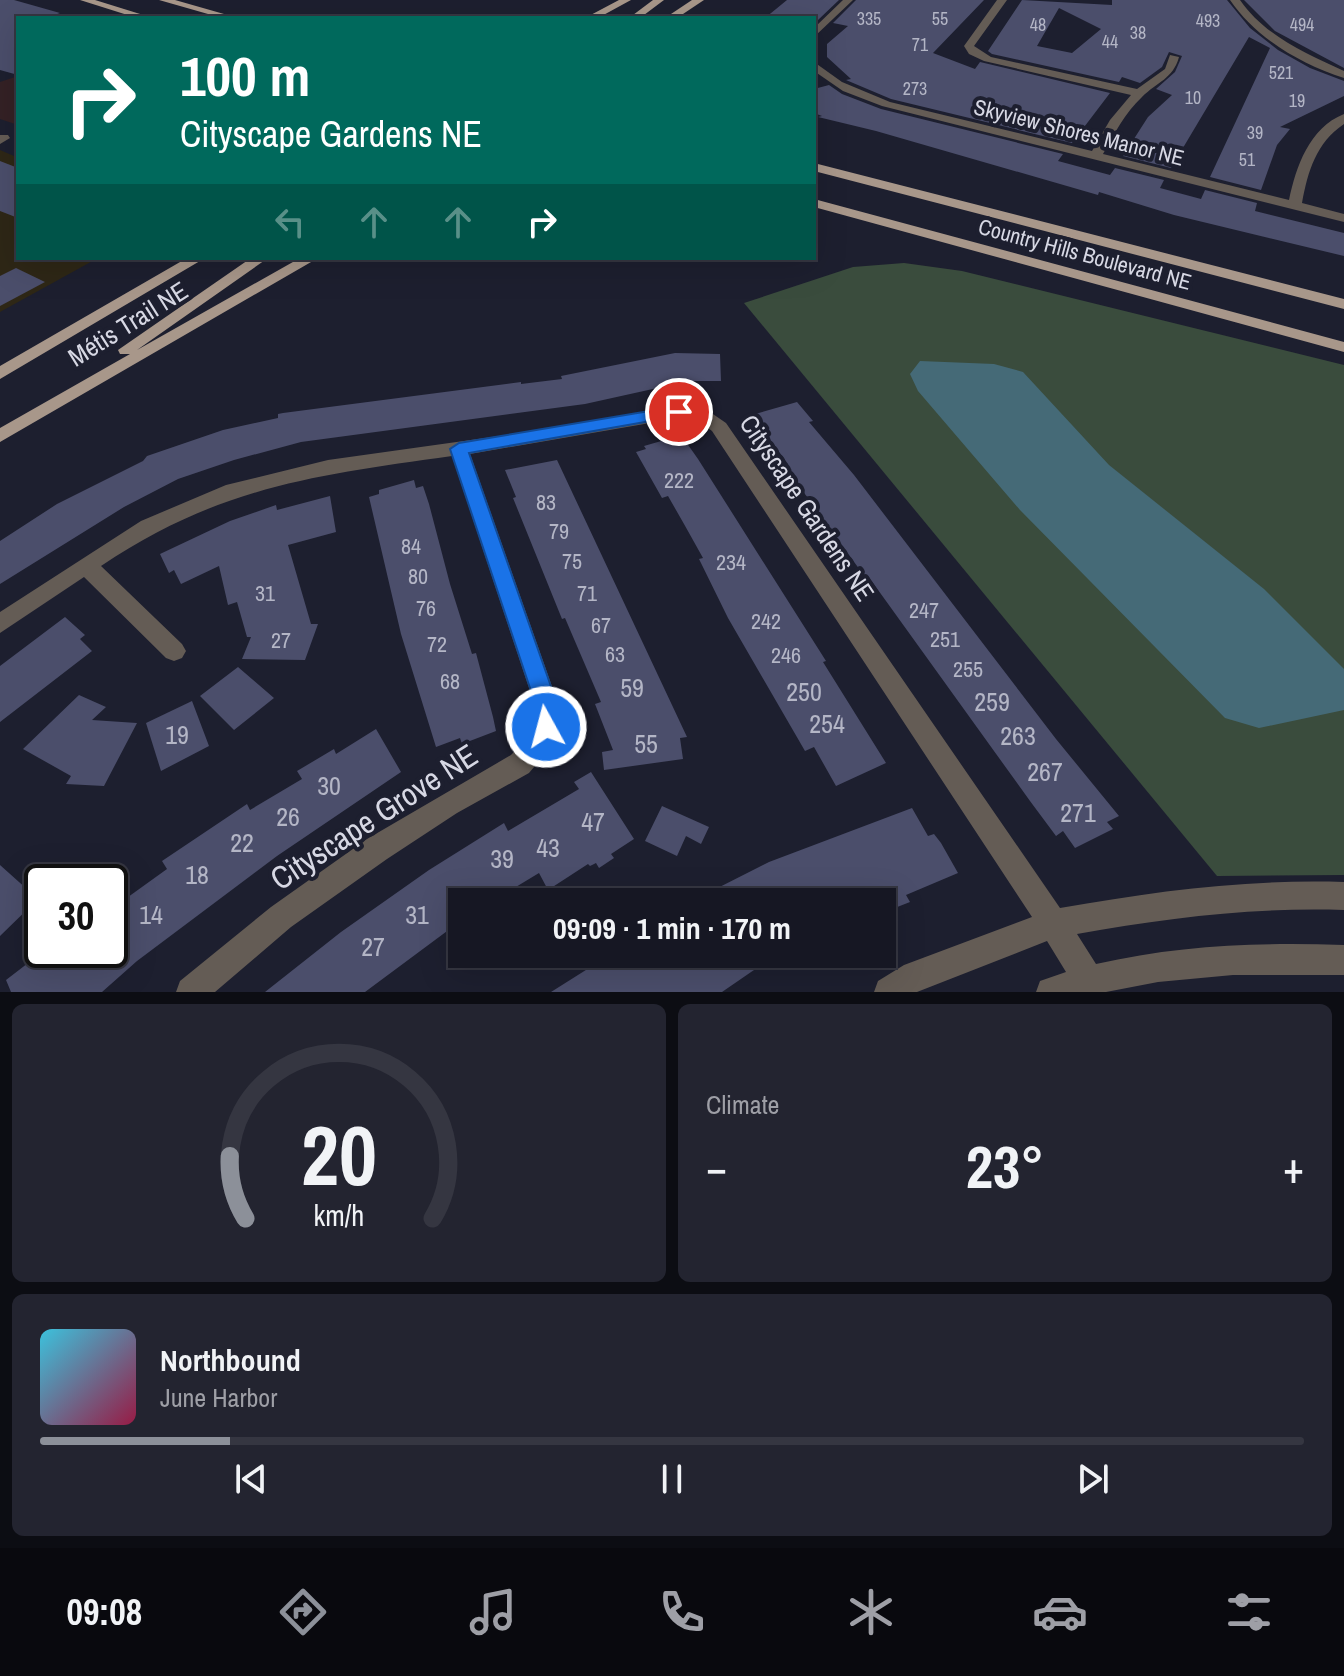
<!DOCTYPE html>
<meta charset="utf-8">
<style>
body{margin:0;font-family:"Archivo Narrow",sans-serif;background:#232430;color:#f1f3f6;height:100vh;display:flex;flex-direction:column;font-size:30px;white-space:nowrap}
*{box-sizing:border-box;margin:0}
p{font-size:26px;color:#9e9fa6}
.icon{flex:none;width:44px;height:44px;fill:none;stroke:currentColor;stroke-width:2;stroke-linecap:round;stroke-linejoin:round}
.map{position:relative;height:992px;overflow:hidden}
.details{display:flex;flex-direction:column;gap:12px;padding:12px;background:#0c0d13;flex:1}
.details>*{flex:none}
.guide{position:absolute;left:16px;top:16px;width:800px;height:244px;border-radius:0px;box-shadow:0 8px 32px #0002,0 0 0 2px #353641;background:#00695c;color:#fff;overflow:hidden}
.speed{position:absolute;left:24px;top:864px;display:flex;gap:16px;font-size:40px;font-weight:700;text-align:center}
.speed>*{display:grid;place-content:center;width:104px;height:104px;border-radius:50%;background:#161723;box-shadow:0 8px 32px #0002,0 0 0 2px #353641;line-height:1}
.speed .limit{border:4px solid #111;border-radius:12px;background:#fff;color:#111}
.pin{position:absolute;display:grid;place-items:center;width:68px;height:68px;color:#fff;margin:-34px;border:4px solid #fff;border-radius:50%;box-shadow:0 2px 8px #0007}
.me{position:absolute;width:88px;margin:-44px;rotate:353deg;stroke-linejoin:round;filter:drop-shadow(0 0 6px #0008)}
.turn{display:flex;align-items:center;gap:28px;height:168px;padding:0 32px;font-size:36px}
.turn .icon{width:104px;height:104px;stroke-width:2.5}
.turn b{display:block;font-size:56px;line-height:68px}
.lanes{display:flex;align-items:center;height:76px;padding:0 32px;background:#0003;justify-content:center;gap:40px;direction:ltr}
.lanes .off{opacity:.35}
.big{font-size:60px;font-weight:700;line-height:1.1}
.details .card{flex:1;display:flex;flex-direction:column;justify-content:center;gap:12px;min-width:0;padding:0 28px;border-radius:12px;background:#232430}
.details .dial{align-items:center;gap:0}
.dial svg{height:208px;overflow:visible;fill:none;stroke:#353641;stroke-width:7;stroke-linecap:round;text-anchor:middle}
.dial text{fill:#f1f3f6;stroke:none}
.song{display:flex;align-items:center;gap:24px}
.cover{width:96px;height:96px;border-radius:12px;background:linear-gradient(135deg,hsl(190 70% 55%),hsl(340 70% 35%))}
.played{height:8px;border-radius:4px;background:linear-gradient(90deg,#8c9099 15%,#353641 15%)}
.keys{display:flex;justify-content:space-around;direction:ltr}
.heat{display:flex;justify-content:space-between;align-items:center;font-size:44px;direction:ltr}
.details .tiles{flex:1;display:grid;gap:12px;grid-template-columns:1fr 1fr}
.card:last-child{grid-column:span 2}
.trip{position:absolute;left:448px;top:888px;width:448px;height:80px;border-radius:0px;background:#161723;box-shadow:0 8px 32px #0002,0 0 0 2px #353641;font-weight:700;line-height:80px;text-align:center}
.tabs{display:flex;height:128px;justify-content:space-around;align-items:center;background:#09090e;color:#9e9fa6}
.tabs .icon{width:56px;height:56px}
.tabs .on{color:#8c9099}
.tabs b{font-size:36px;color:#f1f3f6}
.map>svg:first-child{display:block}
.commercial{fill:#342125}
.industrial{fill:#2e2716}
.green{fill:#3a4c3d}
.water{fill:#456a77}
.building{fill:#4b4e6b;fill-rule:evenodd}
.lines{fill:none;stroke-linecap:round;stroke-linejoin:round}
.minor{fill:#645c55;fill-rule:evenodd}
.major{fill:#a8978a;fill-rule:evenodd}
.route{fill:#1a73e8;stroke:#114b97;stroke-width:2}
.labels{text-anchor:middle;stroke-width:8;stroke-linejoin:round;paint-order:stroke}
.far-number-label{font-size:18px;fill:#b4b6c6}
.far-street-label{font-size:22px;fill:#d7d8e4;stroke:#1d1f2f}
.number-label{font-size:22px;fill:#b4b6c6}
.street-label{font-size:26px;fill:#d7d8e4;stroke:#1d1f2f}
.near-number-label{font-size:26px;fill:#b4b6c6}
.near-street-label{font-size:32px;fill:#d7d8e4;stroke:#1d1f2f}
</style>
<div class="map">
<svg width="1344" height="992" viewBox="0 0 1344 992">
<rect width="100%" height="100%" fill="#1d1f2f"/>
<path class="commercial" d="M18 76V125L0 119V82Z"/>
<path class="industrial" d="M0 150 14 156 18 154V258H98L0 312Z"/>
<path class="green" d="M904 263 962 271 1344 365V875L1217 876 744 303 853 267Z"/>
<path class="water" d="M920 361 994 364 1023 372 1109 465 1264 589 1344 669V710L1259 728 1225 718 1020 510 918 391 910 374Z"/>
<path class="building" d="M0 0H14L60 13 46 18H18V75L0 70Z
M787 0H839L818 20 765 18Z
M856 0H984L933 53 975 69 980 62 1110 93 1072 143 891 99 846 80 851 79 827 57V44L848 26 833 23Z
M1022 0 1112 5V0H1227L1250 28 1278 50 1310 68 1344 81V96L1280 127 1290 129 1277 145 1261 190 1210 177 1270 48 1249 37 1171 168 1123 156 1148 117 1172 95 1156 89 1175 72 1182 56 1169 52 1162 67 1140 83 1122 77 1119 82 992 54 988 51ZM1059 8 1101 29 1072 53 1037 46Z
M1244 0H1344V68L1275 31Z
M829 85 842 94 881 109 1063 154 1058 161 1110 175 1115 168 1164 180 1160 188 1201 199 1205 190 1257 203 1255 211 1344 233V256L1174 215 1099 192 1098 195 876 131 818 117 822 116 814 113V89Z
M0 161 18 168V218L0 211Z
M16 268 45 282 0 306V276Z
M675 353 720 354 721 381H689L585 404 301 442 234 460 178 479 124 507 0 584V541L57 504 143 461 147 456 223 430 278 418V414L283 413 521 382V384L562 379 561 376Z
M797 402 813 421 809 422 854 475 1056 739 1119 816 1107 822 1113 829 1075 848 1063 831 1056 836 1030 801 868 576 865 577 784 465 788 464 752 415Z
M675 437 680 444 686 442 698 459 826 661 823 662 886 763 836 786 814 747 805 751 728 618 699 559 703 558 684 524 668 496 662 498 636 452 646 449 644 446Z
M557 460 687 737 680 738 683 759 604 770 602 752 613 750 595 704 601 702 565 618 562 619 513 498 516 497 505 470Z
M414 480 416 488 423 486 429 504 450 584 472 654 476 653 493 717 496 731 462 744 460 738 436 747 401 634 369 497 379 494V490Z
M330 496 336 532 288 545 311 624H318L305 660 242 659 251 637H247L237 602 228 605 219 566 181 584 174 570 169 573 160 554 230 521 276 505 277 510Z
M65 617 85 635 80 639 92 651 0 722V666Z
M238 667 274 698 234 730 200 696Z
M79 695 106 707 92 720 137 723 104 786 66 784 71 776 23 749Z
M192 701 209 746 161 771 146 723Z
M376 729 401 772 277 856 137 961 102 992H11L6 980 45 950H110V910L167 869 162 861 247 804 250 810 302 779 297 771 334 749 336 754Z
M591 772 634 839 611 854 614 858 599 868 596 863 590 866 588 864 548 890 539 873 491 902H462V920L365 992H265L341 932 429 870 504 823 508 831 579 789 574 782Z
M662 806 709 827 701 844 686 836 677 856 645 841Z
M912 808 928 836 934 834 941 843 958 873 906 895 910 902 882 913V902H690L769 862Z
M0 865 38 899 0 936Z
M605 954H747L754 970 722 992H551L597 963 595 961Z"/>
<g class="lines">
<path class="minor" d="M843 0H853L814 37V28Z
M997 0H1007L974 46 991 57 1137 89 1165 69 1170 55 1179 57C1173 79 1157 82 1142 97 1125 113 1114 134 1103 154L1289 200C1296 167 1309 128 1344 114V124C1316 143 1308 171 1302 203L1344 214V222L882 106 843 91 814 71V62L842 82 890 102 1092 151 1110 120 1131 95 984 61 969 54 964 46Z
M1230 0H1240C1265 36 1305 53 1344 71V78C1300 64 1256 38 1230 0Z
M0 135H8L10 138 0 144Z
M679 406 710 412 726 423 1060 908C1156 891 1246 879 1344 882V910C1253 907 1166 918 1077 934L1096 964C1178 945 1260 942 1344 945V975H1233L1158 982 1106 992H1036L1040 981 1066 972 1047 941 917 992H874L878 981 904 965 1032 917 712 431 699 421 679 418 470 454 561 712 545 754 529 773 457 813 387 859 291 927 215 992H176L180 981 271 907 367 839 511 755 526 739 537 712 452 456C316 475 218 487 101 566L182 644 186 651 182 658 174 661 166 658 84 577 0 633V612L141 521 226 485 328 460 513 434Z"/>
<path class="major" d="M80 0H95L153 18H137Z
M159 0H175L238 18H222Z
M619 0H631L598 18H585Z
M653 0H664L640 18H629Z
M692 0H704L677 18H665Z
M814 163 1344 299V309L814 171Z
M814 199 1344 342V352L814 207Z
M187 258H205L0 379V366Z
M251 258H268L137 350 300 258H318L0 442V428L130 354H120L118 350Z"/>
</g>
<path class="route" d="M679 406 685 408 688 412 685 415 469 453 560 712 554 734 546 737 538 734 534 727 538 712 450 449 459 443Z"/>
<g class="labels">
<g class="far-number-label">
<text x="869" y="25">335</text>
<text x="940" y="25">55</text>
<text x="1208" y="27">493</text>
<text x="1038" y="31">48</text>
<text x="1302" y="31">494</text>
<text x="1138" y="39">38</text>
<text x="1110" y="48">44</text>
<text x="920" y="51">71</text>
<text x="1281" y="79">521</text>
<text x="915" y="95">273</text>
<text x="1193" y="104">10</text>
<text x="1297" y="107">19</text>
<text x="1255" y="139">39</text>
<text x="1247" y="166">51</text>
</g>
<g class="far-street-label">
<text transform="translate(1079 132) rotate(14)" y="8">Skyview Shores Manor NE</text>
<text transform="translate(1085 254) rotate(15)" y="8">Country Hills Boulevard NE</text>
</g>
<g class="number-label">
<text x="679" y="488">222</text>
<text x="546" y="510">83</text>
<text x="559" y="539">79</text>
<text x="411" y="554">84</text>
<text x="572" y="569">75</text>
<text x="731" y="570">234</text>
<text x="418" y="584">80</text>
<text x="265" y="601">31</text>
<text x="587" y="601">71</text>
<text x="426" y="616">76</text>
<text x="924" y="618">247</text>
<text x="766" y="629">242</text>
<text x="601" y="633">67</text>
<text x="945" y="647">251</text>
<text x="281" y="648">27</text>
<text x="437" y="652">72</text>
<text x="615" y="662">63</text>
<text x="786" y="663">246</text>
<text x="968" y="677">255</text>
<text x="450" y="689">68</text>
</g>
<g class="street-label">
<text transform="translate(128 324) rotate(-32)" y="9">Métis Trail NE</text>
<text transform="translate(807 508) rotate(56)" y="9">Cityscape Gardens NE</text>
</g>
<g class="near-number-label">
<text x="632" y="697">59</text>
<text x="804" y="701">250</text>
<text x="992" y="711">259</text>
<text x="827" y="733">254</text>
<text x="177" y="744">19</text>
<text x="1018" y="745">263</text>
<text x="646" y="753">55</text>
<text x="1045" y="781">267</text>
<text x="329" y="795">30</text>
<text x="1078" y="822">271</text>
<text x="288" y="826">26</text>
<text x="593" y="831">47</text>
<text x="242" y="852">22</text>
<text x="548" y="857">43</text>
<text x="502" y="868">39</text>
<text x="197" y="884">18</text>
<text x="151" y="924">14</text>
<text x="417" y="924">31</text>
<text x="373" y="956">27</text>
</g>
<g class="near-street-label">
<text transform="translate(374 817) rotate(-33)" y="11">Cityscape Grove NE</text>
</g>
</g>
</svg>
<div class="speed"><div class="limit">30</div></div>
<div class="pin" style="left:679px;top:412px;background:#d93025"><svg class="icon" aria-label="arrive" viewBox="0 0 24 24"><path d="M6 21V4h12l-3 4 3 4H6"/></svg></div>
<svg class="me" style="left:546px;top:727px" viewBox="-20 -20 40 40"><circle r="17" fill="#1a73e8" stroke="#fff" stroke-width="3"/><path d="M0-11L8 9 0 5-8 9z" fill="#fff"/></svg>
<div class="trip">09:09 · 1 min · 170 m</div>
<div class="guide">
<div class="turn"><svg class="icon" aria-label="right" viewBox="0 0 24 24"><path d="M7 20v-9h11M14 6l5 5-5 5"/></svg><div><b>100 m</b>Cityscape Gardens NE</div></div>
<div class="lanes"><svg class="icon off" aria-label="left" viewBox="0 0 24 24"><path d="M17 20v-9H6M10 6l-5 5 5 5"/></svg><svg class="icon off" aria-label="ahead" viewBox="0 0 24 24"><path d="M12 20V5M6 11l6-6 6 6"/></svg><svg class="icon off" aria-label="ahead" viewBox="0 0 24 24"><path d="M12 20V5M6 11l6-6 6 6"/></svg><svg class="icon" aria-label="right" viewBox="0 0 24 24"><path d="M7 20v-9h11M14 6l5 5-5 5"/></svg></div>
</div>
</div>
<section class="details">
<div class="tiles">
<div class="card dial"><svg viewBox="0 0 100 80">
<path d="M14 69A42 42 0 1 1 86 69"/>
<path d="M14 69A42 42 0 0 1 8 45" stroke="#8c9099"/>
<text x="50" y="56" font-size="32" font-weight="700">20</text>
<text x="50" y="72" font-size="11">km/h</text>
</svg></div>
<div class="card"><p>Climate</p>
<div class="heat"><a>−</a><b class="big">23°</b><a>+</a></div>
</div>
<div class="card">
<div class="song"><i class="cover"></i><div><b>Northbound</b><p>June Harbor</p></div></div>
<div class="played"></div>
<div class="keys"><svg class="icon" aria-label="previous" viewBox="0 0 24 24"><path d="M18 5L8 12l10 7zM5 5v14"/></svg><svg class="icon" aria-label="pause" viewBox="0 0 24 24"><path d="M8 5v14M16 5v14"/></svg><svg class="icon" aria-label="next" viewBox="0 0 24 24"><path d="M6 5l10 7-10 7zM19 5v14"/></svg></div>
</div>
</div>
</section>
<nav class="tabs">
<b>09:08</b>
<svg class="icon on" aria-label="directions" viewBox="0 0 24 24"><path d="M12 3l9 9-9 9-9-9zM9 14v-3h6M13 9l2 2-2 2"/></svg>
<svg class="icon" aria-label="music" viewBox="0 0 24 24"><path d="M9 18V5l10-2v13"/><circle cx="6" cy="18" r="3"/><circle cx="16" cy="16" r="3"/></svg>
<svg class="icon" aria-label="phone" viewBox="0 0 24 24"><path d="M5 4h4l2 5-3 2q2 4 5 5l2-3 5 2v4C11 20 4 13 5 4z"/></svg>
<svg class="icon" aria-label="climate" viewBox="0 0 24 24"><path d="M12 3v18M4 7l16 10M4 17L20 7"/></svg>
<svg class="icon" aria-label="car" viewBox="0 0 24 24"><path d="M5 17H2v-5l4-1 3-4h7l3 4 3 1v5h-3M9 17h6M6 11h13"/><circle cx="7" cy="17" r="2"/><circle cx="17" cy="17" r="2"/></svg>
<svg class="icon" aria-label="filters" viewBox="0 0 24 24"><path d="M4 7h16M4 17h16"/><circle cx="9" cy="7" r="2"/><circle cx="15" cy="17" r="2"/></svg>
</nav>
